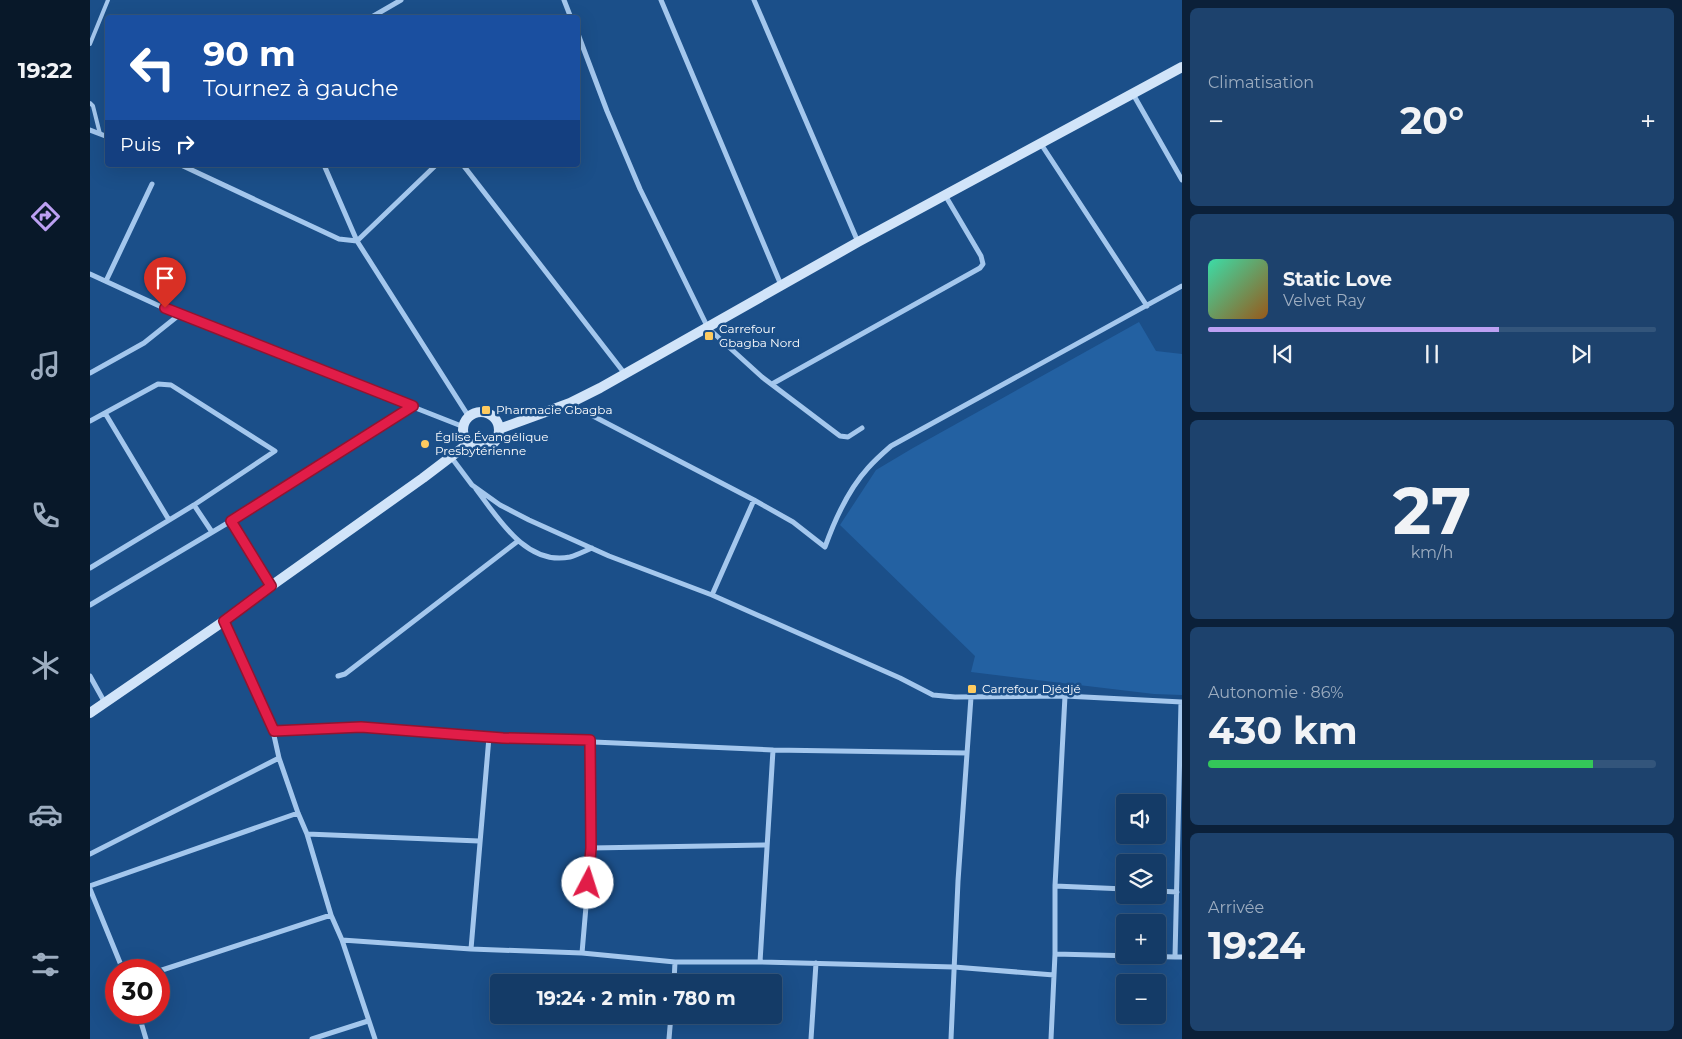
<!DOCTYPE html>
<html lang="fr">
<meta charset="utf-8">
<style>
body{margin:0;font-family:Montserrat,sans-serif;background:#1d426d;color:#f1f3f6;height:100vh;display:flex;flex-direction:column;font-size:19px;white-space:nowrap}
*{box-sizing:border-box;margin:0}
p{font-size:16px;color:#9dadc0}
.icon{flex:none;width:28px;height:28px;fill:none;stroke:currentColor;stroke-width:2;stroke-linecap:round;stroke-linejoin:round}
.map{position:relative;flex:1;overflow:hidden}
.sheet{display:flex;flex-direction:column;gap:8px;padding:8px;background:#0b2039;width:500px}
.sheet>*{flex:none}
.top-card{position:absolute;left:15px;top:15px;width:475px;height:152px;border-radius:5px;box-shadow:0 5px 20px #0002,0 0 0 1px #33557b;background:#1a4fa0;color:#fff;overflow:hidden}
.tools{position:absolute;left:1026px;top:794px;display:grid;gap:10px}
.tools a{display:grid;place-items:center;width:50px;height:50px;border-radius:5px;background:#143b67;box-shadow:0 5px 20px #0002,0 0 0 1px #33557b;font-size:25px}
.speed{position:absolute;left:15px;top:959px;display:flex;gap:10px;font-size:25px;font-weight:700;text-align:center}
.speed>*{display:grid;place-content:center;width:65px;height:65px;border-radius:50%;background:#143b67;box-shadow:0 5px 20px #0002,0 0 0 1px #33557b;line-height:1}
.speed .limit{border:8px solid #d22;background:#fff;color:#111}
.pin{position:absolute;display:grid;place-items:center;width:42px;height:42px;color:#fff;margin:-51px -21px;border-radius:50% 50% 50% 0;rotate:-45deg;box-shadow:0 0 5px #0007}
.pin .icon{rotate:45deg}
.me{position:absolute;width:55px;margin:-28px;rotate:5deg;stroke-linejoin:round;filter:drop-shadow(0 0 4px #0008)}
.turn{display:flex;align-items:center;gap:18px;height:105px;padding:0 15px;font-size:22px}
.turn .icon{width:65px;height:65px;stroke-width:2.5}
.turn b{display:block;font-size:35px;line-height:42px}
.then{display:flex;align-items:center;height:48px;padding:0 15px;background:#0003;gap:10px;font-size:19px}
.big{font-size:38px;font-weight:700;line-height:1.1}
.sheet .widget{flex:1;display:flex;flex-direction:column;justify-content:center;gap:8px;min-width:0;padding:0 18px;border-radius:8px;background:#1d426d}
.sheet .dial{align-items:center;gap:0}
.dial b{font-size:65px;line-height:1}
.song{display:flex;align-items:center;gap:15px}
.cover{width:60px;height:60px;border-radius:8px;background:linear-gradient(135deg,hsl(160 70% 55%),hsl(30 70% 35%))}
.played{height:5px;border-radius:2px;background:linear-gradient(90deg,#bca0f2 65%,#33557b 65%)}
.keys{display:flex;justify-content:space-around;direction:ltr}
.heat{display:flex;justify-content:space-between;align-items:center;font-size:28px;direction:ltr}
.charge{height:8px;border-radius:4px;background:linear-gradient(90deg,#34c759 86%,#33557b 0)}
.trip{position:absolute;left:400px;top:974px;width:292px;height:50px;border-radius:5px;background:#143b67;box-shadow:0 5px 20px #0002,0 0 0 1px #33557b;font-weight:700;line-height:50px;text-align:center}
main{display:flex;flex:1;min-height:0}
.tabs{display:flex;flex-direction:column;width:90px;justify-content:space-around;align-items:center;background:#081829;color:#9dadc0}
.tabs .icon{width:35px;height:35px}
.tabs .current{color:#bca0f2}
.tabs b{font-size:22px;color:#f1f3f6}
.map>svg:first-child{display:block}
.green{fill:#2361a2}
.lines{fill:none;stroke-linecap:round;stroke-linejoin:round}
.lane{stroke:#a4c7ed;stroke-width:4}
.street{stroke:#a4c7ed;stroke-width:5}
.secondary{stroke:#d1e4f9;stroke-width:10}
.route-casing{stroke:#92132f;stroke-width:12}
.route{stroke:#e11d48;stroke-width:9}
.poi-dot{fill:#fecb60;stroke:#1b4f89;stroke-width:2}
.labels{text-anchor:middle;stroke-width:5;stroke-linejoin:round;paint-order:stroke}
.poi-label{font-size:12px;fill:#fff;stroke:#1b4f89;text-anchor:start}
</style>
<main>
<nav class="tabs">
<b>19:22</b>
<svg class="icon current" aria-label="directions" viewBox="0 0 24 24"><path d="M12 3l9 9-9 9-9-9zM9 14v-3h6M13 9l2 2-2 2"/></svg>
<svg class="icon" aria-label="music" viewBox="0 0 24 24"><path d="M9 18V5l10-2v13"/><circle cx="6" cy="18" r="3"/><circle cx="16" cy="16" r="3"/></svg>
<svg class="icon" aria-label="phone" viewBox="0 0 24 24"><path d="M5 4h4l2 5-3 2q2 4 5 5l2-3 5 2v4C11 20 4 13 5 4z"/></svg>
<svg class="icon" aria-label="climate" viewBox="0 0 24 24"><path d="M12 3v18M4 7l16 10M4 17L20 7"/></svg>
<svg class="icon" aria-label="car" viewBox="0 0 24 24"><path d="M5 17H2v-5l4-1 3-4h7l3 4 3 1v5h-3M9 17h6M6 11h13"/><circle cx="7" cy="17" r="2"/><circle cx="17" cy="17" r="2"/></svg>
<svg class="icon" aria-label="filters" viewBox="0 0 24 24"><path d="M4 7h16M4 17h16"/><circle cx="9" cy="7" r="2"/><circle cx="15" cy="17" r="2"/></svg>
</nav>
<div class="map">
<svg width="1092" height="1039" viewBox="0 0 1092 1039">
<rect width="100%" height="100%" fill="#1b4f89"/>
<path class="green" d="M1049 322 1066 351 1092 354V695L1064 694 881 672 885 656 750 525 786 470 823 448Z"/>
<g class="lines">
<path class="lane" d="M0 44 18 0
M0 103 3 106 10 134"/>
<path class="street" d="M474 0 481 18
M571 0 691 285
M664 0 768 242
M280 18 311 0
M488 34 517 111 550 189 618 328 672 377 750 436 758 437 772 428
M1043 94 1092 180
M0 130 18 137
M951 144 1057 306
M91 165 249 239 267 241
M234 165 267 241 379 417
M373 165 535 374
M267 241 346 165
M0 274 89 315 374 427
M16 281 62 184
M0 373 54 343 89 315
M682 384 890 268 893 264 891 256 855 195
M480 404 664 500 703 522 735 547C745 519 758 490 778 468 785 460 793 453 801 446L1092 286
M15 413 79 520
M0 421 68 384 81 385 185 451 104 505 0 568
M361 457 382 485 410 505 439 520 519 556 622 595 810 678 843 695 865 697 975 696 1092 702
M386 489C408 518 436 566 480 557 487 555 495 551 502 548
M104 505 122 532
M141 521 181 586
M622 595 664 500
M0 605 141 521 323 407
M134 621 183 731 189 758 208 813 217 834 241 915 252 940 285 1039
M0 676 15 703
M248 676 255 674 428 541
M1091 702 1085 957H1092
M183 731 271 727 413 738 683 750 877 753
M217 834 389 841
M501 848 677 845
M0 854 189 758
M0 886 208 813
M965 886 1035 889
M0 889 33 970
M1068 891 1087 892
M252 940 381 949 492 953 585 962H670L864 967 964 975
M381 949 399 737
M492 953 501 848 500 741
M965 954V886L975 696
M670 962 683 750
M69 971 241 915
M584 982 585 962
M48 1012 56 1039
M222 1039 278 1021
M579 1039 581 1015
M721 1039 726 963
M861 1039 868 881 881 697
M961 1039 965 954 1085 957"/>
<path class="secondary" d="M373 430a18 18 0 1 1 36 0a18 18 0 1 1-36 0Z
M409 429 480 403 510 388 768 242 1092 67
M0 713 134 621 181 586 333 478 379 443"/>
</g>
<g class="lines">
<defs>
<path id="route" d="M75 308 323 406 141 521 181 586 134 621 184 731 271 727 413 738 500 740 501 848 498 883"/>
</defs>
<use href="#route" class="route-casing"/>
<use href="#route" class="route"/>
</g>
<g class="poi-dot">
<rect x="614" y="331" width="10" height="10" rx="2.5"/>
<rect x="391" y="405" width="10" height="10" rx="2.5"/>
<circle cx="335" cy="444" r="5"/>
<rect x="877" y="684" width="10" height="10" rx="2.5"/>
</g>
<g class="labels">
<g class="poi-label">
<text x="629" y="333">Carrefour<tspan x="629" dy="14">Gbagba Nord</tspan></text>
<text x="406" y="414">Pharmacie Gbagba</text>
<text x="345" y="441">Église Évangélique<tspan x="345" dy="14">Presbytérienne</tspan></text>
<text x="892" y="693">Carrefour Djédjé</text>
</g>
</g>
</svg>
<div class="tools">
<a><svg class="icon" aria-label="sound" viewBox="0 0 24 24"><path d="M4 9h4l5-4v14l-5-4H4zM17 9q2 3 0 6"/></svg></a>
<a><svg class="icon" aria-label="layers" viewBox="0 0 24 24"><path d="M12 4l9 5-9 5-9-5zM3 14l9 5 9-5"/></svg></a>
<a>+</a>
<a>−</a>
</div>
<div class="speed"><div class="limit">30</div></div>
<div class="pin" style="left:75px;top:308px;background:#d93025"><svg class="icon" aria-label="arrive" viewBox="0 0 24 24"><path d="M6 21V4h12l-3 4 3 4H6"/></svg></div>
<svg class="me" style="left:498px;top:883px" viewBox="-20 -20 40 40"><circle r="19" fill="#fff"/><path d="M0-13L10 11 0 6-10 11z" fill="#e11d48"/></svg>
<div class="trip">19:24 · 2 min · 780 m</div>
<div class="top-card">
<div class="turn"><svg class="icon" aria-label="left" viewBox="0 0 24 24"><path d="M17 20v-9H6M10 6l-5 5 5 5"/></svg><div><b>90 m</b>Tournez à gauche</div></div>
<div class="then">Puis<svg class="icon" aria-label="right" viewBox="0 0 24 24"><path d="M7 20v-9h11M14 6l5 5-5 5"/></svg></div>
</div>
</div>
<section class="sheet">
<div class="widget"><p>Climatisation</p>
<div class="heat"><a>−</a><b class="big">20°</b><a>+</a></div>
</div>
<div class="widget">
<div class="song"><i class="cover"></i><div><b>Static Love</b><p>Velvet Ray</p></div></div>
<div class="played"></div>
<div class="keys"><svg class="icon" aria-label="previous" viewBox="0 0 24 24"><path d="M18 5L8 12l10 7zM5 5v14"/></svg><svg class="icon" aria-label="pause" viewBox="0 0 24 24"><path d="M8 5v14M16 5v14"/></svg><svg class="icon" aria-label="next" viewBox="0 0 24 24"><path d="M6 5l10 7-10 7zM19 5v14"/></svg></div>
</div>
<div class="widget dial"><b>27</b><p>km/h</p></div>
<div class="widget"><p>Autonomie · 86%</p><b class="big">430 km</b><div class="charge"></div></div>
<div class="widget"><p>Arrivée</p><b class="big">19:24</b></div>
</section>
</main>
